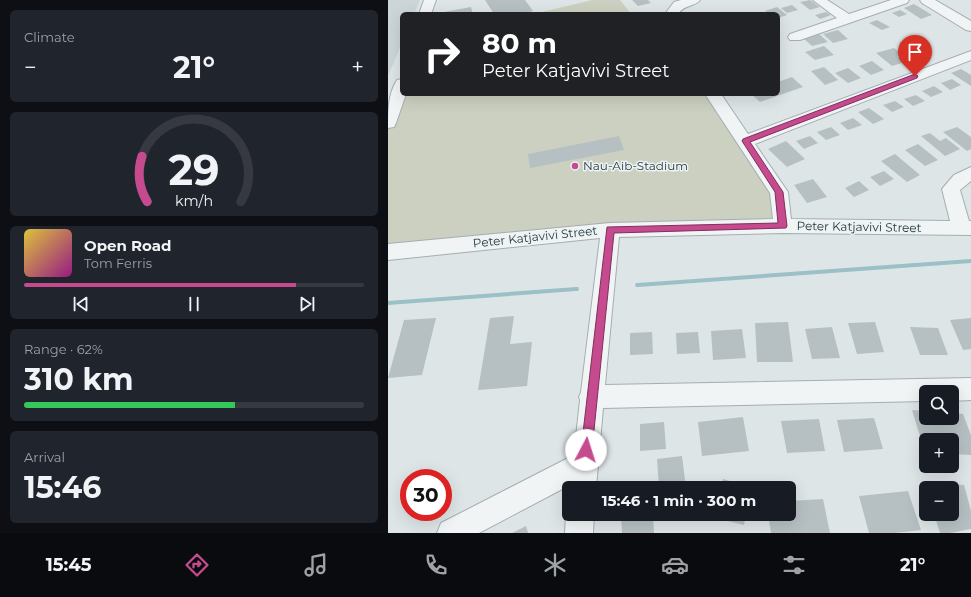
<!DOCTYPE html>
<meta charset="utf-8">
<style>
body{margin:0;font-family:Montserrat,sans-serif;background:#20242c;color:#f1f3f6;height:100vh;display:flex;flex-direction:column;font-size:15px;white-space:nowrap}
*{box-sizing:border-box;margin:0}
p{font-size:13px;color:#9ea1a6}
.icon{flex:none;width:22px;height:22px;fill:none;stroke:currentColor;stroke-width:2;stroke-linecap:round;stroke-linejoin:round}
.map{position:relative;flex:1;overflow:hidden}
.sheet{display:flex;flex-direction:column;gap:10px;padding:10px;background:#0d0f14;width:388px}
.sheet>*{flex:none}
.top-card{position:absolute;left:12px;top:12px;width:380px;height:84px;border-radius:6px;box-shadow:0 4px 16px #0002;background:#202124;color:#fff;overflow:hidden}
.tools{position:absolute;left:531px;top:385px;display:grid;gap:8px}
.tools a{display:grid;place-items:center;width:40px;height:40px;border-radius:6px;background:#171b24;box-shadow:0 4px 16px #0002;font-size:20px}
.speed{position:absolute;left:12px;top:469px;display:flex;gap:8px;font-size:20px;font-weight:700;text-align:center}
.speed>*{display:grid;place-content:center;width:52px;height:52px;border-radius:50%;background:#171b24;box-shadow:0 4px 16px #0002;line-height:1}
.speed .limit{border:6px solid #d22;background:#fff;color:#111}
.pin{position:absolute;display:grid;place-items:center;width:34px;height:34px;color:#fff;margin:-41px -17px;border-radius:50% 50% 50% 0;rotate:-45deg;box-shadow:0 0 4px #0007}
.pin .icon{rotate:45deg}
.me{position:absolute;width:44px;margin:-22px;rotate:5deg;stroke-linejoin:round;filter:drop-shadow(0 0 3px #0008)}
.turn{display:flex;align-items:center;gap:14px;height:84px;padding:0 16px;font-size:18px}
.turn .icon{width:52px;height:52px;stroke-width:2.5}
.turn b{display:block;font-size:28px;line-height:34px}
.big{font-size:30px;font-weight:700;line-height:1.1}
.sheet .card{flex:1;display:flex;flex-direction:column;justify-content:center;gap:6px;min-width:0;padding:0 14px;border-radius:6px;background:#20242c}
.sheet .dial{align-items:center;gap:0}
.dial svg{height:104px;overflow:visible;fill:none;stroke:#363941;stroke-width:7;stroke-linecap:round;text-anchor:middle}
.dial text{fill:#f1f3f6;stroke:none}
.song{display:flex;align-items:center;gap:12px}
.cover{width:48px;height:48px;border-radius:6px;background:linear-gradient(135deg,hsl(50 70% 55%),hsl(310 70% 35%))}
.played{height:4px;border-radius:2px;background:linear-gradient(90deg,#c54a8e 80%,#363941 80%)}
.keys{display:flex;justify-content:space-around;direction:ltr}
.heat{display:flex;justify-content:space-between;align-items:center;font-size:22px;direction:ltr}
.charge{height:6px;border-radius:3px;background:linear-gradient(90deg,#34c759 62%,#363941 0)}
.trip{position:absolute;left:174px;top:481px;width:234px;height:40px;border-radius:6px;background:#171b24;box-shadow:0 4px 16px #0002;font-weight:700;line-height:40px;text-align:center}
.dock{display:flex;height:64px;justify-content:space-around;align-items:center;background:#090b0e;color:#9ea1a6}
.dock .icon{width:28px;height:28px}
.dock .current{color:#c54a8e}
.dock b{font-size:18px;color:#f1f3f6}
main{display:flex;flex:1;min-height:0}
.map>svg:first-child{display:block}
.built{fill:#ccd5d8}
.green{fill:#cbd0c0}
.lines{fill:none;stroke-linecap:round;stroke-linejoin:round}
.stream{fill:#9bc0c5;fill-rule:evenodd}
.building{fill:#b6c0c3}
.street-casing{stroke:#a4aeb1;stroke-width:2}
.street{fill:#f0f4f5;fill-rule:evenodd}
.route{fill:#c54a8e;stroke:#80305c}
.poi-dot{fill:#c54a8e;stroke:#edf3f4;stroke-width:1.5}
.labels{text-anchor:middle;stroke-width:3;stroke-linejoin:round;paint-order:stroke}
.poi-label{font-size:12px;fill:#28383d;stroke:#edf3f4;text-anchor:start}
.street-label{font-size:12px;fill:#28383d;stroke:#edf3f4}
</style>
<main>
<section class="sheet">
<div class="card"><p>Climate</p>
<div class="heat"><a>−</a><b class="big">21°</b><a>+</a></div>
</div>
<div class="card dial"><svg viewBox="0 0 100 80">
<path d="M14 69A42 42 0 1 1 86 69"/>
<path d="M14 69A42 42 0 0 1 10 34" stroke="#c54a8e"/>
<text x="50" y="56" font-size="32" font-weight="700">29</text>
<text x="50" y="72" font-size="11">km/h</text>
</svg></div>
<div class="card">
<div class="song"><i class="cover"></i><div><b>Open Road</b><p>Tom Ferris</p></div></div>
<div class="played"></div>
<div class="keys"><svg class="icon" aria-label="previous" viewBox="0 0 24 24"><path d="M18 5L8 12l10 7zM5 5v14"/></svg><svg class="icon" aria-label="pause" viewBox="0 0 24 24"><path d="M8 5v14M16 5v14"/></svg><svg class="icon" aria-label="next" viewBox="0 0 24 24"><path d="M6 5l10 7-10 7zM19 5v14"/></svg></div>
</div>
<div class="card"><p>Range · 62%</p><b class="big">310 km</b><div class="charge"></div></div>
<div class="card"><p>Arrival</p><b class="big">15:46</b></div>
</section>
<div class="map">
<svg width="583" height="533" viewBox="0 0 583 533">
<rect width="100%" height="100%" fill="#dee5e7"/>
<path class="built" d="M0 0H32L26 14H14V43L0 76Z"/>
<path class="green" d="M204 0H232L243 14H146Z
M14 83V94H325L391 192 395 226 222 230 0 252V123Z"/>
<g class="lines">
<path class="stream" d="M583 259V263L250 287H248L247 285 248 283H250Z
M188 287H190L191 289 190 291H188L0 305V301Z"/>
</g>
<path class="building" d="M97 0H137L145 11 134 14H106Z
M244 0H260L263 3 250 6Z
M422 0 432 7 422 10 412 2Z
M526 4 544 15 533 19 516 8Z
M404 5 410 10 399 13 393 8Z
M83 7 85 14H57L56 12Z
M389 7 399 15 390 18V14H381L377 11Z
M512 10 519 14 511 17 504 13Z
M438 12 443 15 432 19 427 15Z
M489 20 502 27 494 30 481 23Z
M450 30 460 39 445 43 435 34Z
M430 33 440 42 424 46 415 38Z
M525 36 538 46 522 51 511 43 520 40 517 39Z
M436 46 446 55 427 60 417 52Z
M506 48 514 54 509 56 517 62 504 66 488 53Z
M484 61 496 70 483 75 471 66Z
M436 67 450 80 437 85 423 71Z
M460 68 473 78 460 83 447 73Z
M573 69 583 75V86L563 73Z
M404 77 415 87 372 102 363 94H390V82Z
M564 79 573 85 562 90 553 83Z
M546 86 555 92 543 97 534 91Z
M528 95 537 101 525 106 516 99Z
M507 101 516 107 504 112 495 105Z
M481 108 496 119 485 124 470 112Z
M465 118 474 125 460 130 452 123Z
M443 127 452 135 438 140 429 132Z
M569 127 583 137V149L579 151 555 132Z
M542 133 552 141 558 138 572 149 557 156 533 136Z
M231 136 236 150 142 168 140 154Z
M422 136 430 143 416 149 408 141Z
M398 141 417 159 399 167 380 149Z
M530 144 550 160 537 166 517 150Z
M507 154 532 175 519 182 493 161Z
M496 171 506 179 492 186 482 177Z
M425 179 439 197 419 203 406 185Z
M471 181 481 190 466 197 457 188Z
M126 316 122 344 144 342 139 386 90 390 102 318Z
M48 318 34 375 0 378 16 320Z
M583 318V349L575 350 562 320Z
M400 322 405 362H369L367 323Z
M487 322 496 352 469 354 460 323Z
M444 327 452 358 424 359 417 329Z
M522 327 550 328 560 355H532Z
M354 329 358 358 325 360 323 331Z
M264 332 265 354 242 355V333Z
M310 332 312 353 289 354 288 333Z
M524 410 538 411V418H564V413L575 414 583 435V455L564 454V440H538V453H537Z
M355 417 361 451 314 456 310 422Z
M486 418 495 449 456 452 449 420Z
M431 419 437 451 399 453 393 421Z
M276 422 278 449 252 451V424Z
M294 456 298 488H271L269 459Z
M335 479 362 487 361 488H334Z
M536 482 576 485 583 511V529L562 533H552L546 514H564V488H538Z
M520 491 533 530 507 533H481L471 496Z
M435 499 442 533H383L380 514H401V501Z
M233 514H265L266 533H234Z
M331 514H358L356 525 331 519Z
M138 526 140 533H124Z"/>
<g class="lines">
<defs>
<path id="street" d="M36 0H48L43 14H31Z
M293 0H312C307 7 297 4 290 14H277L286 2Z
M425 0H439L461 14 503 0H521L519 3 412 40H402L400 37 402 34 449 18Z
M532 0H547L583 21V31L578 30 534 3Z
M583 51V60L367 144 400 192 403 219 562 221 554 189 566 175 583 167V181L572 190 581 221H583V235L395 233 231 237 217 385 583 378V400L564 401V392H538V401L215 408 208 488H182V485L91 533H49L53 523 186 455 192 400 191 397 193 392 212 238 0 260V244L222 223 385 219 382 193 317 94H333L360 134Z
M14 79V94H18L8 123 6 127 0 128C0 111 0 94 9 80Z
M181 508V514H206L205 533H177L178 514Z"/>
</defs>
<use href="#street" class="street-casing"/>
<use href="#street" class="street"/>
</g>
<path class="route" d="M527 74 530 76 529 78 362 142 395 192 399 226 398 228 226 233 204 450 202 454 198 455 194 454 193 450 219 227 390 223 387 192 354 141 355 139Z"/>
<circle class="poi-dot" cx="187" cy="166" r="4"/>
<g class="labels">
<g class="poi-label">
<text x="195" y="170">Nau-Aib-Stadium</text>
</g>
<g class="street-label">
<text transform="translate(471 227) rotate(1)" y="4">Peter Katjavivi Street</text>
<text transform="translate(147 237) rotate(-6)" y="4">Peter Katjavivi Street</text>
</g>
</g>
</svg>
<div class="tools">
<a><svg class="icon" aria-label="search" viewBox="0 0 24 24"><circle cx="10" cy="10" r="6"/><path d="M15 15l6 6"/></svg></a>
<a>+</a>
<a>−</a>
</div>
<div class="speed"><div class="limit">30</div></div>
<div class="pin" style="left:527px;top:76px;background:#d93025"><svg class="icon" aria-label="arrive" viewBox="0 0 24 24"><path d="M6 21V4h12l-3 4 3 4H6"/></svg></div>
<svg class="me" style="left:198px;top:450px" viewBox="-20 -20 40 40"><circle r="19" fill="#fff"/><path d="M0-13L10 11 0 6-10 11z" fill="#c54a8e"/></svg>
<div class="trip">15:46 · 1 min · 300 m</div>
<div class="top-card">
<div class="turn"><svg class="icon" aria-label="right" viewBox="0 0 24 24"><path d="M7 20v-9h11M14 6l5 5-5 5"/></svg><div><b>80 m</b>Peter Katjavivi Street</div></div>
</div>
</div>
</main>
<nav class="dock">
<b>15:45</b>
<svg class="icon current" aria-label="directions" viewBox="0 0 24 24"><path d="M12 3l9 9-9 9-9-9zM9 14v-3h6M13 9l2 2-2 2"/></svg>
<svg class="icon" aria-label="music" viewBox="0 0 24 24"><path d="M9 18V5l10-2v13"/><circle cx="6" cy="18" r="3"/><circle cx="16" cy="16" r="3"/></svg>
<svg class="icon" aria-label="phone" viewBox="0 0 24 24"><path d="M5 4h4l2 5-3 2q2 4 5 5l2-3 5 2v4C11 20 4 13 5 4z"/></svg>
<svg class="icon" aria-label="climate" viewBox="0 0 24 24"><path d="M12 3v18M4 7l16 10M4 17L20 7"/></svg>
<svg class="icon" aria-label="car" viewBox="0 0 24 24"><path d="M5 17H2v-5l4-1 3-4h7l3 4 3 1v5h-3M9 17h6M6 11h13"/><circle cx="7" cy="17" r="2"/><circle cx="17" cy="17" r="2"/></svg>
<svg class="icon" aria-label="filters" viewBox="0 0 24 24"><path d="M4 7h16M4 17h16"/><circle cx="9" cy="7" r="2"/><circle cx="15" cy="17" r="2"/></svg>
<b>21°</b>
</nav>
